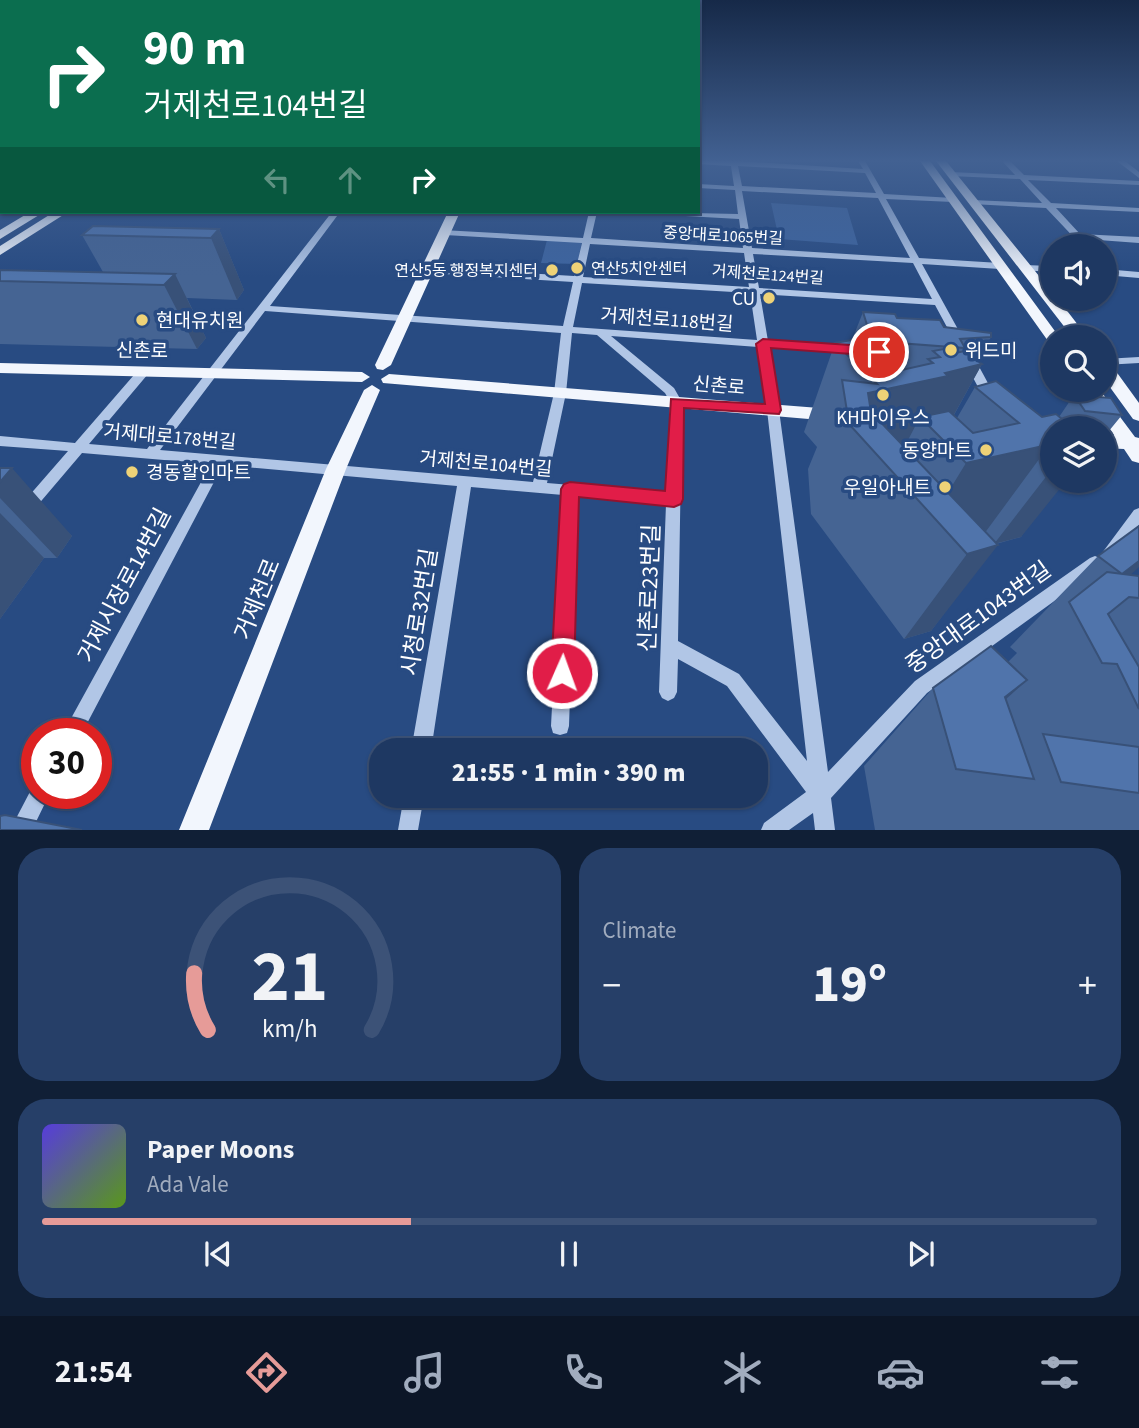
<!DOCTYPE html>
<meta charset="utf-8">
<style>
body{margin:0;font-family:"Source Sans 3","Noto Sans KR",sans-serif;background:#263f68;color:#f1f3f6;height:100vh;display:flex;flex-direction:column;font-size:26px;white-space:nowrap}
*{box-sizing:border-box;margin:0}
p{font-size:23px;color:#a1acbe}
.icon{flex:none;width:38px;height:38px;fill:none;stroke:currentColor;stroke-width:2;stroke-linecap:round;stroke-linejoin:round}
.map{position:relative;height:830px;overflow:hidden}
.side{display:flex;flex-direction:column;gap:18px;padding:18px;background:#101f36;flex:1}
.side>*{flex:none}
.hud{position:absolute;left:0px;top:0px;width:700px;height:214px;box-shadow:0 2px 5px #0004,0 0 0 2px #3c5277;background:#0b6e4f;color:#fff;overflow:hidden}
.tools{position:absolute;left:1040px;top:234px;display:grid;gap:14px}
.tools a{display:grid;place-items:center;width:77px;height:77px;border-radius:50%;background:#1e3862;box-shadow:0 2px 5px #0004,0 0 0 2px #3c5277;font-size:35px}
.speed{position:absolute;left:21px;top:718px;display:flex;gap:14px;font-size:35px;font-weight:700;text-align:center}
.speed>*{display:grid;place-content:center;width:91px;height:91px;border-radius:50%;background:#1e3862;box-shadow:0 2px 5px #0004,0 0 0 2px #3c5277;line-height:1}
.speed .limit{border:10px solid #d22;background:#fff;color:#111}
.pin{position:absolute;display:grid;place-items:center;width:60px;height:60px;color:#fff;margin:-30px;border:4px solid #fff;border-radius:50%;box-shadow:0 2px 7px #0007}
.me{position:absolute;width:77px;margin:-38px;rotate:2deg;stroke-linejoin:round;filter:drop-shadow(0 0 5px #0008)}
.turn{display:flex;align-items:center;gap:24px;height:147px;padding:0 28px;font-size:32px}
.turn .icon{width:91px;height:91px;stroke-width:2.5}
.turn b{display:block;font-size:49px;line-height:60px}
.lanes{display:flex;align-items:center;height:66px;padding:0 28px;background:#0003;justify-content:center;gap:35px;direction:ltr}
.lanes .off{opacity:.35}
.big{font-size:52px;font-weight:800;line-height:1.1}
.side .tile{flex:1;display:flex;flex-direction:column;justify-content:center;gap:10px;min-width:0;padding:0 24px;border-radius:28px;background:#263f68}
.side .dial{align-items:center;gap:0}
.dial svg{height:182px;overflow:visible;fill:none;stroke:#3c5277;stroke-width:7;stroke-linecap:round;text-anchor:middle}
.dial text{fill:#f1f3f6;stroke:none}
.song{display:flex;align-items:center;gap:21px}
.cover{width:84px;height:84px;border-radius:10px;background:linear-gradient(135deg,hsl(250 70% 55%),hsl(90 70% 35%))}
.played{height:7px;border-radius:4px;background:linear-gradient(90deg,#e69b98 35%,#3c5277 35%)}
.keys{display:flex;justify-content:space-around;direction:ltr}
.heat{display:flex;justify-content:space-between;align-items:center;font-size:38px;direction:ltr}
.side .tiles{flex:1;display:grid;gap:18px;grid-template-columns:1fr 1fr}
.tile:last-child{grid-column:span 2}
.trip{position:absolute;left:369px;top:738px;width:399px;height:70px;border-radius:28px;background:#1e3862;box-shadow:0 2px 5px #0004,0 0 0 2px #3c5277;font-weight:800;line-height:70px;text-align:center}
.dock{display:flex;height:112px;justify-content:space-around;align-items:center;background:#0c1627;color:#a1acbe}
.dock .icon{width:49px;height:49px}
.dock .on{color:#e69b98}
.dock b{font-size:32px;color:#f1f3f6}
.map>svg:first-child{display:block}
.green{fill:#3d649f}
.lines{fill:none;stroke-linecap:round;stroke-linejoin:round}
.minor{fill:#b1c6e6;fill-rule:evenodd}
.major{fill:#f2f6fd;fill-rule:evenodd}
.wall{fill:#456493}
.shaded-wall{fill:#385178}
.building{fill:#5074ab;stroke:#385178;stroke-width:2}
.route{fill:#e11d48;stroke:#92132f;stroke-width:2}
.poi-dot{fill:#eed277;stroke:#284b82;stroke-width:2.5}
.labels{text-anchor:middle;stroke-width:7;stroke-linejoin:round;paint-order:stroke}
.far-street-label{font-size:16px;fill:#fff;stroke:#284b82}
.far-poi-label{font-size:16px;fill:#fff;stroke:#284b82;text-anchor:start}
.poi-label{font-size:19px;fill:#fff;stroke:#284b82;text-anchor:end}
.street-label{font-size:19px;fill:#fff;stroke:#284b82}
.near-street-label{font-size:23px;fill:#fff;stroke:#284b82}
</style>
<div class="map">
<svg width="1139" height="830" viewBox="0 0 1139 830">
<rect width="100%" height="100%" fill="#284b82"/>
<path class="green" d="M771 203 847 208 858 245 779 239Z
M547 240 582 242 577 264 541 263Z"/>
<g class="lines">
<path class="minor" d="M698 161H737L863 169 858 161H865L884 194 953 198 957 200 953 202 886 199 919 258 1000 263 1005 266 1000 269 922 264 965 342 960 345 955 342 935 305 760 294 768 341 850 347 855 350 850 353 769 347 779 410 828 772 915 681 1090 558 1095 556 1100 558 1103 563 1100 568 927 693 831 798 835 830H815L813 813 789 830H761L764 823 806 792 727 686 678 659 677 692 674 698 668 701 662 698 659 692 666 504 577 496 569 726 567 733 560 735 553 733 551 726 563 495 471 487 431 751H411L457 486 223 465 82 733H63L211 464 82 453 31 513 26 515 21 513 19 509 21 505 68 451 0 446V436L75 443 140 368 144 367 150 371 148 374 89 444 147 449 332 212H340L270 306 563 326 573 282 427 273 422 270 427 267 574 276 582 243 445 235 442 234V230L583 238 589 212H597L591 238 743 248 739 219 650 214 646 212 738 214 735 190 698 188V184L734 186 731 166 698 164ZM738 166 865 173 876 193 742 186ZM742 191 878 198 910 258 752 248ZM590 244 744 253 749 287 583 277ZM753 254 913 263 932 299 759 288ZM582 283 750 293 757 340 573 327ZM265 311 561 333 554 393 533 482 160 450ZM572 333 597 335 665 393 670 402 667 493 547 483 566 393ZM611 336 758 347 767 410 807 761 739 674 678 641 682 402 674 388Z
M1002 161H1010L1024 175 1139 181V185L1028 180 1051 203 1139 208V212L1056 208 1080 234 1139 237V243L1085 239 1092 247H1083L1046 208 972 204 968 202 972 200 1042 203 1020 179 951 176 947 174 951 172 1015 175Z
M1117 161H1125L1139 172V178Z
M0 190H2V195H0Z
M1024 265 1052 266V272L1021 270V266Z
M1104 269 1139 272V278L1104 275Z
M1139 357V363L1104 365V359Z
M970 358 976 361 996 398 994 401 990 402 984 398 964 361Z
M1139 508V525L1115 557 1110 559 1105 557 1102 553 1105 549 1134 510Z
M37 784V793H50L32 830H10L33 786Z
M404 796H424L418 830H398Z"/>
<path class="major" d="M920 161H930L1060 338H1052V342L1048 341Z
M936 161H946L1052 292V299H1058L1088 338H1073Z
M30 212H44L0 239V230Z
M54 212H68L0 255V246Z
M448 212H460L391 365 383 370 377 369 375 365Z
M1104 362 1110 363 1139 403V421L1133 419 1104 379Z
M0 363 362 372 370 377 362 382 0 373Z
M389 374 832 409 841 415 832 421 383 383 381 379Z
M372 385 380 390 346 469 209 830H179L326 469 364 390Z
M1083 390H1100L1135 437 1139 438V463L1132 461 1124 449 1104 448V435H1114Z"/>
</g>
<path class="wall" d="M219 229 244 290 237 300 187 298 206 338 197 349 0 344V270L103 272 82 235Z
M863 312 991 337 978 361 982 364 954 415 957 418 975 387 1042 417H1059L1074 395 1122 415 1104 437V429H1052V481L1021 537 996 544 931 631 904 639 811 514 808 469 817 447 804 432 835 343 852 340Z
M0 468 72 536 57 558H44L0 619Z
M1098 556 1130 575 1139 576V830H875L864 766 933 688 1008 662 1017 653 1010 647Z"/>
<path class="shaded-wall" d="M219 229 244 290 237 300 211 238Z
M175 274 206 338 197 349 164 285Z
M982 364 941 438 920 417 894 467 853 429 868 393Z
M1051 443 984 534 933 517 966 463Z
M12 468 72 536 57 558 0 498V482Z
M1052 469V481H1066L1021 537 994 544Z
M0 513 44 558 0 619Z
M998 545 931 631 904 639 967 554Z
M1139 561V567L1080 622 1122 574Z
M1027 680 950 750 1005 697Z"/>
<path class="building" d="M93 226 219 229 211 238 82 235Z
M0 270 175 274 164 285 0 281Z
M863 312 895 314 897 318 940 320 944 327 991 333V337L960 339 965 348 872 341Z
M857 339 893 372 933 363 928 359 940 357 933 351 949 348 955 353 965 351 982 364 945 373 948 376 868 393 871 412 998 545 967 554 849 424 842 380 877 384 835 343Z
M996 381 1042 417 1056 414 1074 429H1052V444L966 463 920 417 949 411 973 433 1019 423 975 387Z
M1074 395 1111 398 1122 415 1085 411Z
M0 468H12L0 482Z
M1139 526V561L1122 574 1098 556Z
M1107 572 1139 576V598L1129 597 1108 614 1139 667V709L1117 664 1102 663 1069 602Z
M991 646 1027 680 1005 697 1034 779 956 769 933 688Z
M1043 734 1139 747V793L1061 782Z
M5 815 82 830H0V816Z"/>
<linearGradient id="sky" x2="0" y2="1"><stop stop-color="#162948"/><stop offset="0.58" stop-color="#426192"/><stop offset="1" stop-color="#426192" stop-opacity="0"/></linearGradient>
<rect width="1139" height="277" fill="url(#sky)"/>
<path class="route" d="M763 339 879 347 886 352 879 356 771 348 781 410 779 414 684 408 683 499 681 504 674 507 579 497 574 673 571 681 562 684 554 681 551 673 561 489 564 484 570 482 665 491 671 399 765 404 756 344Z"/>
<g class="poi-dot">
<circle cx="577" cy="268" r="7"/>
<circle cx="552" cy="270" r="7"/>
<circle cx="769" cy="298" r="7"/>
<circle cx="142" cy="320" r="7"/>
<circle cx="951" cy="350" r="7"/>
<circle cx="883" cy="395" r="7"/>
<circle cx="986" cy="450" r="7"/>
<circle cx="132" cy="472" r="7"/>
<circle cx="945" cy="487" r="7"/>
</g>
<g class="labels">
<g class="far-street-label">
<text transform="translate(723 235) rotate(3)" y="6">중앙대로1065번길</text>
<text transform="translate(768 274) rotate(4)" y="6">거제천로124번길</text>
</g>
<g class="far-poi-label">
<text x="591" y="274">연산5치안센터</text>
<text x="538" y="276" text-anchor="end">연산5동 행정복지센터</text>
</g>
<g class="poi-label">
<text x="755" y="305">CU</text>
<text x="156" y="327" text-anchor="start">현대유치원</text>
<text x="965" y="357" text-anchor="start">위드미</text>
<text x="883" y="424" text-anchor="middle">KH마이우스</text>
<text x="972" y="457">동양마트</text>
<text x="146" y="479" text-anchor="start">경동할인마트</text>
<text x="931" y="494">우일아내트</text>
</g>
<g class="street-label">
<text transform="translate(667 319) rotate(4)" y="7">거제천로118번길</text>
<text transform="translate(142 350) rotate(1)" y="7">신촌로</text>
<text transform="translate(719 385) rotate(5)" y="7">신촌로</text>
<text transform="translate(170 436) rotate(5)" y="7">거제대로178번길</text>
<text transform="translate(486 463) rotate(5)" y="7">거제천로104번길</text>
</g>
<g class="near-street-label">
<text transform="translate(124 585) rotate(-62)" y="8">거제시장로14번길</text>
<text transform="translate(649 588) rotate(-88)" y="8">신촌로23번길</text>
<text transform="translate(257 599) rotate(-68)" y="8">거제천로</text>
<text transform="translate(419 612) rotate(-81)" y="8">시청로32번길</text>
<text transform="translate(978 617) rotate(-36)" y="8">중앙대로1043번길</text>
</g>
</g>
</svg>
<div class="tools">
<a><svg class="icon" aria-label="sound" viewBox="0 0 24 24"><path d="M4 9h4l5-4v14l-5-4H4zM17 9q2 3 0 6"/></svg></a>
<a><svg class="icon" aria-label="search" viewBox="0 0 24 24"><circle cx="10" cy="10" r="6"/><path d="M15 15l6 6"/></svg></a>
<a><svg class="icon" aria-label="layers" viewBox="0 0 24 24"><path d="M12 4l9 5-9 5-9-5zM3 14l9 5 9-5"/></svg></a>
</div>
<div class="speed"><div class="limit">30</div></div>
<div class="pin" style="left:879px;top:352px;background:#d93025"><svg class="icon" aria-label="arrive" viewBox="0 0 24 24"><path d="M6 21V4h12l-3 4 3 4H6"/></svg></div>
<svg class="me" style="left:562px;top:673px" viewBox="-20 -20 40 40"><circle r="17" fill="#e11d48" stroke="#fff" stroke-width="3"/><path d="M0-11L8 9 0 5-8 9z" fill="#fff"/></svg>
<div class="trip">21:55 · 1 min · 390 m</div>
<div class="hud">
<div class="turn"><svg class="icon" aria-label="right" viewBox="0 0 24 24"><path d="M7 20v-9h11M14 6l5 5-5 5"/></svg><div><b>90 m</b>거제천로104번길</div></div>
<div class="lanes"><svg class="icon off" aria-label="left" viewBox="0 0 24 24"><path d="M17 20v-9H6M10 6l-5 5 5 5"/></svg><svg class="icon off" aria-label="ahead" viewBox="0 0 24 24"><path d="M12 20V5M6 11l6-6 6 6"/></svg><svg class="icon" aria-label="right" viewBox="0 0 24 24"><path d="M7 20v-9h11M14 6l5 5-5 5"/></svg></div>
</div>
</div>
<section class="side">
<div class="tiles">
<div class="tile dial"><svg viewBox="0 0 100 80">
<path d="M14 69A42 42 0 1 1 86 69"/>
<path d="M14 69A42 42 0 0 1 8 44" stroke="#e69b98"/>
<text x="50" y="56" font-size="32" font-weight="700">21</text>
<text x="50" y="72" font-size="11">km/h</text>
</svg></div>
<div class="tile"><p>Climate</p>
<div class="heat"><a>−</a><b class="big">19°</b><a>+</a></div>
</div>
<div class="tile">
<div class="song"><i class="cover"></i><div><b>Paper Moons</b><p>Ada Vale</p></div></div>
<div class="played"></div>
<div class="keys"><svg class="icon" aria-label="previous" viewBox="0 0 24 24"><path d="M18 5L8 12l10 7zM5 5v14"/></svg><svg class="icon" aria-label="pause" viewBox="0 0 24 24"><path d="M8 5v14M16 5v14"/></svg><svg class="icon" aria-label="next" viewBox="0 0 24 24"><path d="M6 5l10 7-10 7zM19 5v14"/></svg></div>
</div>
</div>
</section>
<nav class="dock">
<b>21:54</b>
<svg class="icon on" aria-label="directions" viewBox="0 0 24 24"><path d="M12 3l9 9-9 9-9-9zM9 14v-3h6M13 9l2 2-2 2"/></svg>
<svg class="icon" aria-label="music" viewBox="0 0 24 24"><path d="M9 18V5l10-2v13"/><circle cx="6" cy="18" r="3"/><circle cx="16" cy="16" r="3"/></svg>
<svg class="icon" aria-label="phone" viewBox="0 0 24 24"><path d="M5 4h4l2 5-3 2q2 4 5 5l2-3 5 2v4C11 20 4 13 5 4z"/></svg>
<svg class="icon" aria-label="climate" viewBox="0 0 24 24"><path d="M12 3v18M4 7l16 10M4 17L20 7"/></svg>
<svg class="icon" aria-label="car" viewBox="0 0 24 24"><path d="M5 17H2v-5l4-1 3-4h7l3 4 3 1v5h-3M9 17h6M6 11h13"/><circle cx="7" cy="17" r="2"/><circle cx="17" cy="17" r="2"/></svg>
<svg class="icon" aria-label="filters" viewBox="0 0 24 24"><path d="M4 7h16M4 17h16"/><circle cx="9" cy="7" r="2"/><circle cx="15" cy="17" r="2"/></svg>
</nav>
